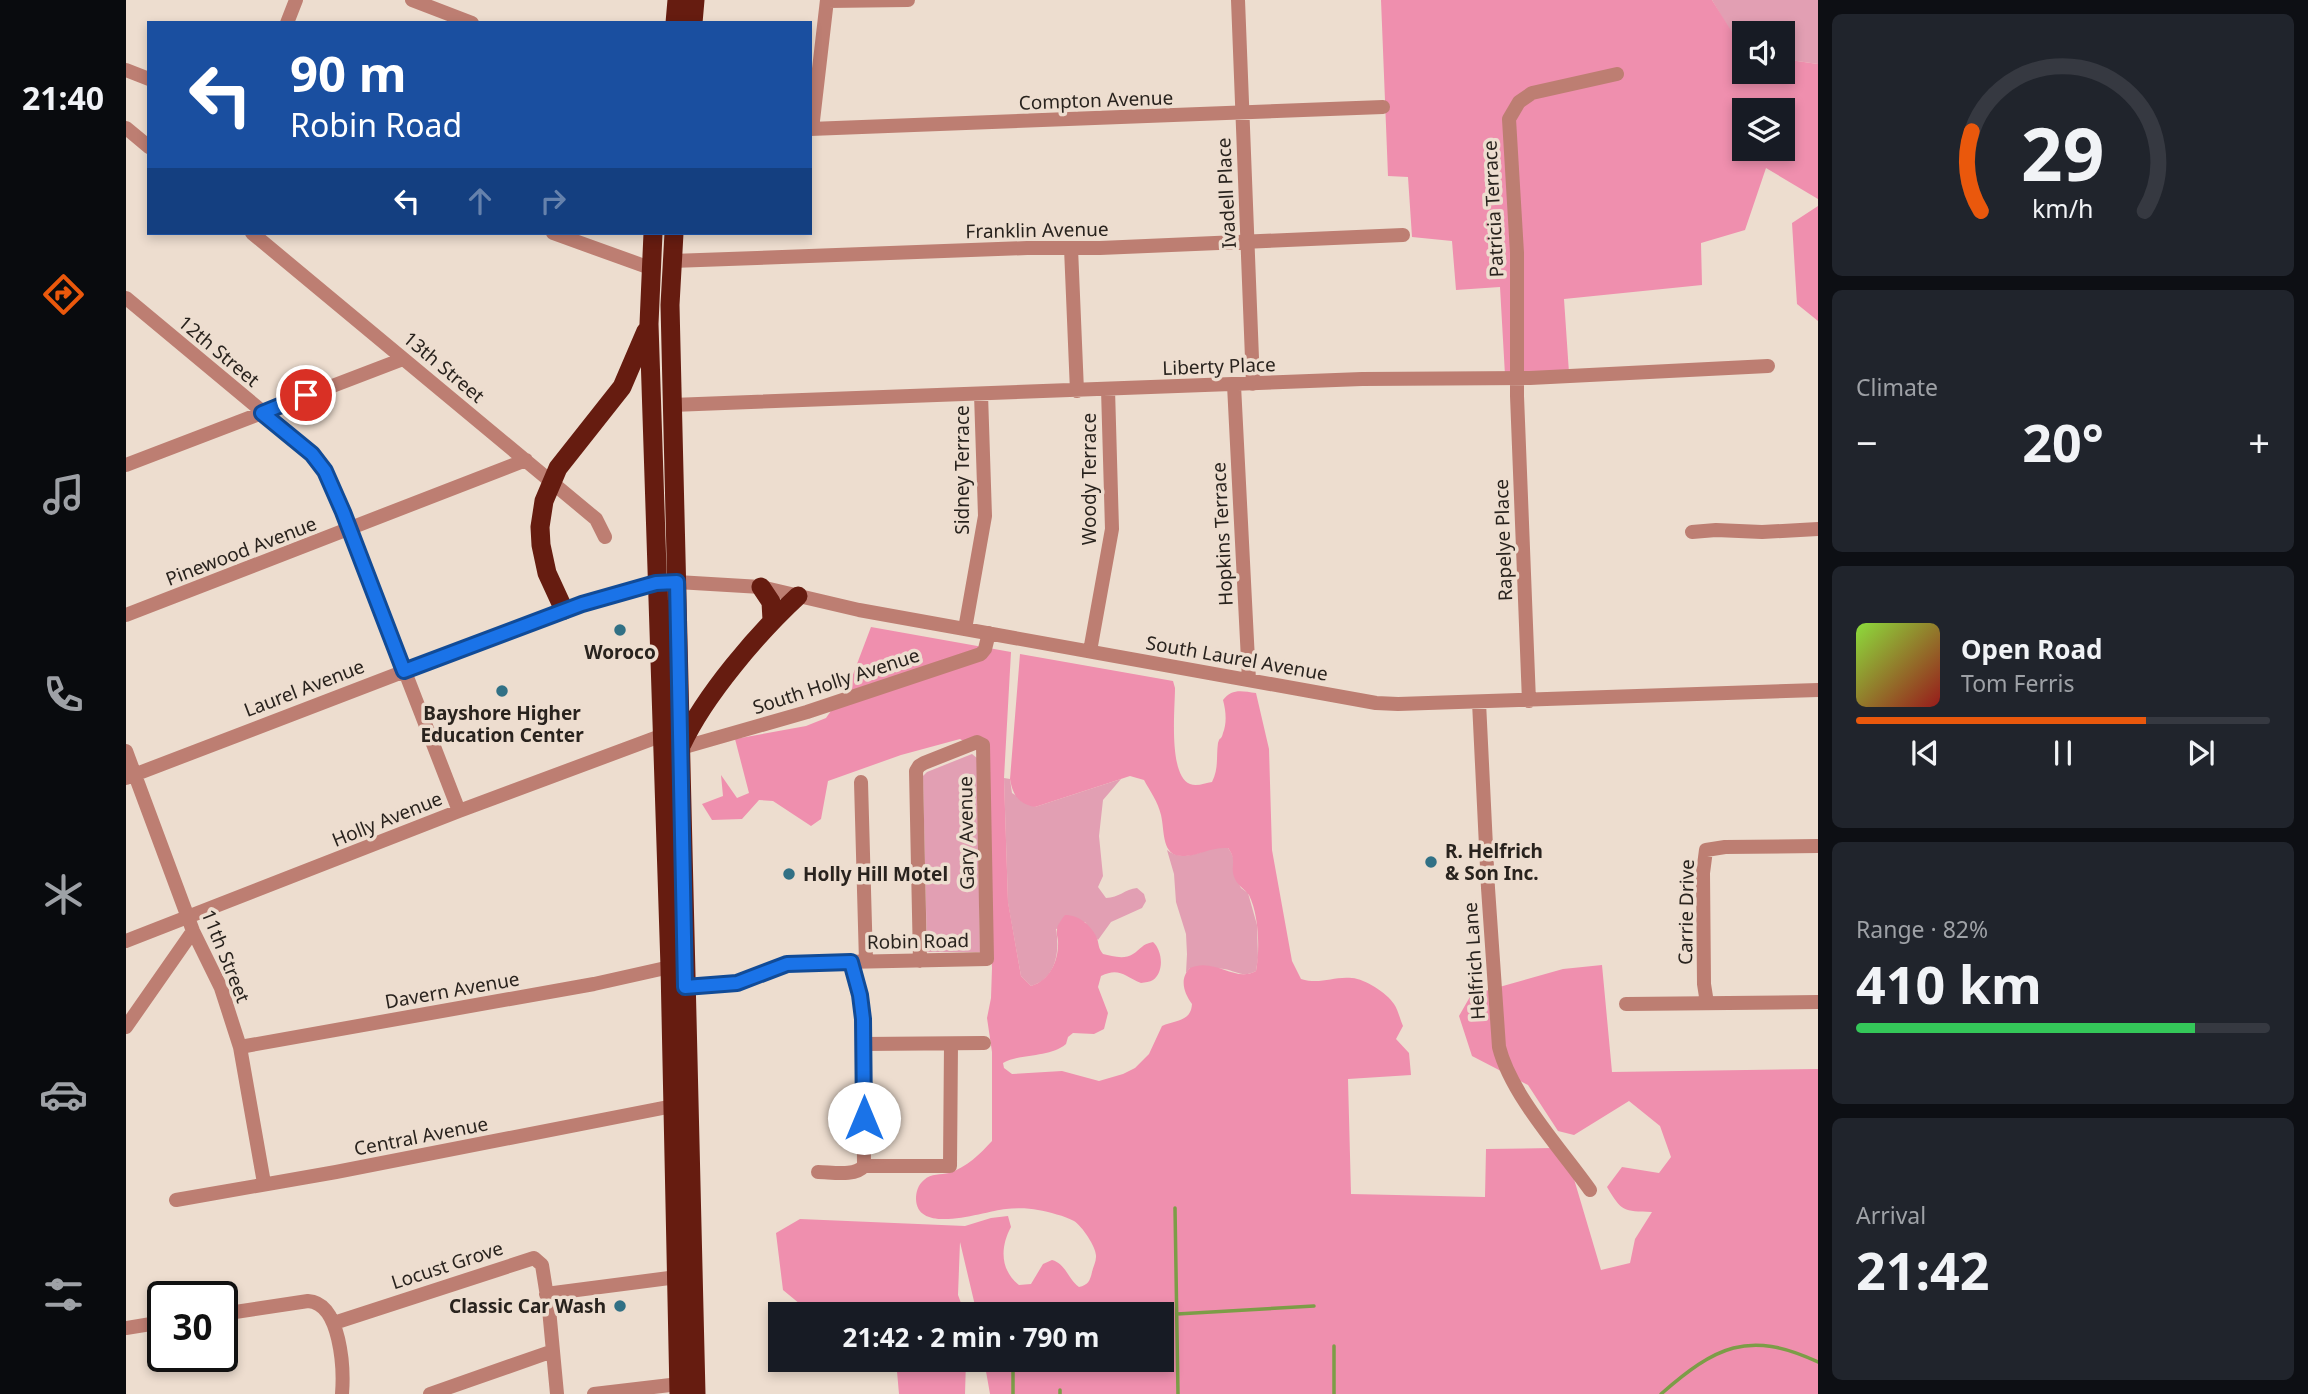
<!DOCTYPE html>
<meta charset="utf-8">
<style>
body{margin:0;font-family:"Noto Sans",sans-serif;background:#20242c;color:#f1f3f6;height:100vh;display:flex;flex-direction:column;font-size:26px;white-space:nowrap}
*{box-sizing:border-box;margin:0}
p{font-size:23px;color:#9ea1a6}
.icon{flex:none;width:38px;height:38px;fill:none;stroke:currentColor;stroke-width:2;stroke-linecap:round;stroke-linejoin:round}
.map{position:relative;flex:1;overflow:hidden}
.details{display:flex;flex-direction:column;gap:14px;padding:14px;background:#0d0f14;width:490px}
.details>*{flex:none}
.top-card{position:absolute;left:21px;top:21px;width:665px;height:214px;border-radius:0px;box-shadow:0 4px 10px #0003;background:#1a4fa0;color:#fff;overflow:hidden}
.fabs{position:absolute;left:1606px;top:21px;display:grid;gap:14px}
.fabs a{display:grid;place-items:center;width:63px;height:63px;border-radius:0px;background:#171b24;box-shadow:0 4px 10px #0003;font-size:35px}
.speed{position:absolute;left:21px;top:1281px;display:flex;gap:14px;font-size:35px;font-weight:700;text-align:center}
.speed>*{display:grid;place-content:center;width:91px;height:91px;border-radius:50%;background:#171b24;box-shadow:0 4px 10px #0003;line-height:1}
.speed .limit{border:4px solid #111;border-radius:10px;background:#fff;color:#111}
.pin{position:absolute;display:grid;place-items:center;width:60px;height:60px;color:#fff;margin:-30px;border:4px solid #fff;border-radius:50%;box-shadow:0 2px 7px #0007}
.me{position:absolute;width:77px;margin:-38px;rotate:0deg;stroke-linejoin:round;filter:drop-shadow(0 0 5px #0008)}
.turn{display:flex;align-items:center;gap:24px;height:147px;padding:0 28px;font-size:32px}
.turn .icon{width:91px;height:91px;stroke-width:2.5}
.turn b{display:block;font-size:49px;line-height:60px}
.lanes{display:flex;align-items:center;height:66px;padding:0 28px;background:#0003;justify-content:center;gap:35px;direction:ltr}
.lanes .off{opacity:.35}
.big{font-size:52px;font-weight:700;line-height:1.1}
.details .widget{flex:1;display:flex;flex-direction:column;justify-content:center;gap:10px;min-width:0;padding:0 24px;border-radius:10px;background:#20242c}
.details .dial{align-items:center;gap:0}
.dial svg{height:182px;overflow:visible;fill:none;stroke:#363941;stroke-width:7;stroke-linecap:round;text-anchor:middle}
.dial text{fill:#f1f3f6;stroke:none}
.song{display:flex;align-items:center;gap:21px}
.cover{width:84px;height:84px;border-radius:10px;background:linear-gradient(135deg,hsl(90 70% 55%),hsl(0 70% 35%))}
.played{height:7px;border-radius:4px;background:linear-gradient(90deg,#ea580c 70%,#363941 70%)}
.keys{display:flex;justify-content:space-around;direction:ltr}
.heat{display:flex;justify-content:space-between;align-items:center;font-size:38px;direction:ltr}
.charge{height:10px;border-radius:5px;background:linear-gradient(90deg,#34c759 82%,#363941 0)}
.trip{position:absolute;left:642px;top:1302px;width:406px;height:70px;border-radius:0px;background:#171b24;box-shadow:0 4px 10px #0003;font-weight:700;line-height:70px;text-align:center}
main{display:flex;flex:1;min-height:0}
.menu{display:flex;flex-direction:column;width:126px;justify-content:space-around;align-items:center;background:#090b0e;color:#9ea1a6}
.menu .icon{width:49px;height:49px}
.menu .selected{color:#ea580c}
.menu b{font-size:32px;color:#f1f3f6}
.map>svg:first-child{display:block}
.green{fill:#e29fb3}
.forest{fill:#ef8fae;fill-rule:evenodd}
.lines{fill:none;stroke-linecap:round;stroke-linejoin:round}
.stream{stroke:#7c9d47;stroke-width:3.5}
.minor{stroke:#bd7e72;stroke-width:14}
.highway{stroke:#661c10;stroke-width:19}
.route-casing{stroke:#114b97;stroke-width:18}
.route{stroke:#1a73e8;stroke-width:12}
.poi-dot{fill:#317085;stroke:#edddcf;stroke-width:2.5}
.labels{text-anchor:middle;stroke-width:7;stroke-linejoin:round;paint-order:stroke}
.street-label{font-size:19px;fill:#29231e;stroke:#edddcf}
.poi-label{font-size:19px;font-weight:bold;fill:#29231e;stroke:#edddcf}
</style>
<main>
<nav class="menu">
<b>21:40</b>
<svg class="icon selected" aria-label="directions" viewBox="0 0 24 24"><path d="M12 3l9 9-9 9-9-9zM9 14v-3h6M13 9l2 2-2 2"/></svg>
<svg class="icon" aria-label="music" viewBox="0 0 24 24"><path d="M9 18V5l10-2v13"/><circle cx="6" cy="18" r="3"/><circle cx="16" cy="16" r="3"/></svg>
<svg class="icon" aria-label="phone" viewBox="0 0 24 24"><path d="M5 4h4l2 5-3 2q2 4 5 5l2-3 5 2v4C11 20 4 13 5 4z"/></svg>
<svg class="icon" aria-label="climate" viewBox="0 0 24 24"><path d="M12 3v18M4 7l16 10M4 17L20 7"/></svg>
<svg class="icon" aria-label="car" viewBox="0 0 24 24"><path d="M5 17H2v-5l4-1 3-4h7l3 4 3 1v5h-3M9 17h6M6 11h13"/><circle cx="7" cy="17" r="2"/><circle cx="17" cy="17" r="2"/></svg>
<svg class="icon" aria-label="filters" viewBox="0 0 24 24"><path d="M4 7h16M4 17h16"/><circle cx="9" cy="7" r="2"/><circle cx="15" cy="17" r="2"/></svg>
</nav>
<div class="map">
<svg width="1692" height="1394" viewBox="0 0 1692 1394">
<rect width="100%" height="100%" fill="#edddcf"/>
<path class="green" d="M1586 0H1692V64L1657 59V33H1619V53H1617Z
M846 754 851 758 854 952H801L797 776 801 772Z
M878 778 884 779 886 793 909 807 995 779 977 800 973 836 977 876 972 887 980 898C993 898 999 889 1011 888L1018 894 1020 901 1016 908 985 922 972 940 959 922 930 929C934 952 930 979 905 986L895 976 882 903Z
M1091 847 1102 848C1108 856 1109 862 1107 871L1115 888 1122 893 1131 925 1132 958 1130 971C1117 978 1110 971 1098 969 1087 967 1074 968 1064 968L1060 973 1061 954 1060 934 1050 902 1048 874 1041 850C1057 863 1074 851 1091 847Z"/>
<path class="forest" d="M1255 0H1586L1619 53V72H1657V59L1692 64V199L1640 168 1619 230 1575 243 1576 285 1438 299 1443 373 1379 375 1374 287 1330 290 1326 241 1286 237 1282 177 1262 176ZM1619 110H1657V149H1619Z
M1692 206V321L1671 304 1666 223Z
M745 627 885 652 878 778 882 902 895 976 905 986C924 981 933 960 932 941 932 938 930 934 931 930 931 925 936 919 939 915 953 915 965 925 971 938 973 944 972 948 977 954 986 956 998 960 1007 954 1015 949 1016 944 1027 942 1036 950 1039 971 1027 980 1024 982 1019 982 1015 983 998 976 993 967 975 976L972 987 982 1013 978 1029 968 1034 947 1033 942 1037 940 1044C924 1058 895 1053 877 1063L878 1068 886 1074 936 1071 973 1081 997 1074 1009 1068 1023 1054 1036 1026C1049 1020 1065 1022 1066 1004 1058 993 1053 979 1064 968 1089 957 1109 983 1130 971 1134 950 1133 915 1123 895 1119 889 1112 886 1109 879 1103 867 1112 861 1102 848 1084 847 1075 855 1059 856 1035 858 1039 832 1035 815 1032 802 1024 791 1018 780L1004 776 909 807C893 804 887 796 884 779L894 654 1047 681 1049 688C1049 709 1042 775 1064 784 1071 787 1079 783 1086 782 1093 768 1090 757 1092 743 1094 736 1095 741 1097 733 1101 723 1100 711 1097 700 1106 688 1116 691 1130 693L1143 749 1146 850 1166 961 1175 979C1195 985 1207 976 1226 978 1239 979 1261 993 1268 1004 1272 1010 1274 1019 1277 1026L1270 1039 1283 1053 1285 1075 1222 1079 1225 1194 1359 1197 1360 1149 1427 1148 1448 1179 1475 1270 1504 1263 1509 1239 1526 1212C1497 1211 1496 1212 1481 1187L1496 1167 1533 1173 1545 1157 1534 1126 1503 1101 1448 1135 1432 1131 1402 1085 1346 1056 1333 1016 1345 995 1437 969 1476 965 1486 1072 1692 1069V1394H864L858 1360H1036V1314H851L834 1242 832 1295 839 1314H764V1312L674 1304 657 1290 650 1233 674 1219 839 1226 865 1218 882 1216 885 1227C874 1247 874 1270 893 1285L905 1284 917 1264 926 1260C940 1264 942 1279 953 1287 962 1285 964 1281 966 1272 967 1267 970 1262 970 1257 971 1248 956 1226 948 1221 939 1216 923 1212 912 1210 903 1208 890 1208 880 1209 859 1211 791 1236 790 1199 790 1192 792 1185 798 1180 805 1173 815 1175 823 1173 841 1167 854 1154 866 1141V1052L861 1018 865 998 866 968 854 751 834 739 775 755 702 781 695 819 685 826 647 801 633 800 616 819 586 820 576 804 597 796 595 775 611 798 623 793 609 739 680 726 700 718 723 685Z
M770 1360H840L839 1394H773Z"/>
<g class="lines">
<path class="stream" d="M1049 1208 1052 1394
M1051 1314 1188 1306
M1208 1346V1394
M887 1360V1394
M934 1390V1394
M1535 1394C1589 1347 1622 1329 1692 1362"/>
<path class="minor" d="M286 0 346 23
M1112 0 1127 384
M701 1 782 0
M161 23 170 0
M0 70 23 79
M0 128 23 147
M684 129 1257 107
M686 129 701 0
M126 233 470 519 479 537
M427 233 524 268
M945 248 951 391
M546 261 901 248H974L1277 235
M0 298 155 427 193 461 217 512 333 811
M1108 385 1123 680
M546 405 1236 379 1404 378 1642 366
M0 465 277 359
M1566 532 1590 530 1636 532 1692 529
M0 615 400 460
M839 629 859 516 855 394
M964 651 986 529 982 389
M1403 701 1391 396V253L1383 119 1393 102 1406 93 1491 74
M1353 702 1362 888 1373 1047C1385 1095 1435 1149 1464 1190
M555 748 681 712 855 654 859 649 863 633
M0 751 67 931 95 988 114 1047 138 1183
M0 778 438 610 530 583 551 582 635 587 733 610 1250 703 1272 704 1692 690
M735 782 740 962
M0 941 333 811 537 735
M559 987 611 983 651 967 671 963 861 959 857 745 851 742 798 763 793 766 790 771 794 961
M1581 1003 1578 984 1577 873 1580 850 1599 847 1692 846
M1500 1004 1692 1002
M0 1027 67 931
M737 1044 858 1043
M114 1047 468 984 544 967
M738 1166H824L825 1044
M692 1172C705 1172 729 1177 738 1166L737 1019 734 995 725 962
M50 1200 210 1172 547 1106
M420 1294 551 1277
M96 1314 182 1301C215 1303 218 1369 216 1394
M208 1323 408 1258 416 1265 423 1309 431 1394
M0 1328 37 1322
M304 1394 427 1351
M468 1394 553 1384"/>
<path class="highway" d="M549 23 551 0
M567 23 569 0
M527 233 523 324 544 967 553 1394
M548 233 544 305 570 1394
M635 587 645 602 646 620
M438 610 421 573 415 545 414 527 418 501 432 468 496 387 520 331
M556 744C579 695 632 633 672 596"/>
</g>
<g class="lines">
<defs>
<path id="route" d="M180 395 136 413 186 454 199 471 217 512 278 671 456 604 530 583 551 582 559 987 611 983 661 964 725 962 734 995 737 1019 738 1118"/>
</defs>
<use href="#route" class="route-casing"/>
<use href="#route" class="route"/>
</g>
<g class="poi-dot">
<circle cx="494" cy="630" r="7"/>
<circle cx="376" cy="691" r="7"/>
<circle cx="1305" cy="862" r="7"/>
<circle cx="663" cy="874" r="7"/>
<circle cx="494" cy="1306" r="7"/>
</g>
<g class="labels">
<g class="street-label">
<text transform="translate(970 100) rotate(-2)" y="7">Compton Avenue</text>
<text transform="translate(1100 193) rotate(-93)" y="7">Ivadell Place</text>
<text transform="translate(1367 209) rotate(-93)" y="7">Patricia Terrace</text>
<text transform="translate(911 230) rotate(-1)" y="7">Franklin Avenue</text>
<text transform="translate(93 351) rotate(40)" y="7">12th Street</text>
<text transform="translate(1093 366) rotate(-2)" y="7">Liberty Place</text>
<text transform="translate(318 367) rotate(40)" y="7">13th Street</text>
<text transform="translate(836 470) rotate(-90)" y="7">Sidney Terrace</text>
<text transform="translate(963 479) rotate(-90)" y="7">Woody Terrace</text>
<text transform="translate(1096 534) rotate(-93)" y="7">Hopkins Terrace</text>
<text transform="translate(1377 540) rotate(-92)" y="7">Rapelye Place</text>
<text transform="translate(115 551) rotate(-21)" y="7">Pinewood Avenue</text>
<text transform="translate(1111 658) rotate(10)" y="7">South Laurel Avenue</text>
<text transform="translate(710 681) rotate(-18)" y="7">South Holly Avenue</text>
<text transform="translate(178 688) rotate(-21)" y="7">Laurel Avenue</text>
<text transform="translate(261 819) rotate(-22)" y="7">Holly Avenue</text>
<text transform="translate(840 833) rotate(-91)" y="7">Gary Avenue</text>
<text transform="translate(1560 912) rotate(-89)" y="7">Carrie Drive</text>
<text transform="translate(792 941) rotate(-1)" y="7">Robin Road</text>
<text transform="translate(100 956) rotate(68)" y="7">11th Street</text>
<text transform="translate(1348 961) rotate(-94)" y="7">Helfrich Lane</text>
<text transform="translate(326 990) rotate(-10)" y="7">Davern Avenue</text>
<text transform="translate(295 1136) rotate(-11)" y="7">Central Avenue</text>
<text transform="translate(321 1265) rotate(-18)" y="7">Locust Grove</text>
</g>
<g class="poi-label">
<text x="494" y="659">Woroco</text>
<text x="376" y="720">Bayshore Higher<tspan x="376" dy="22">Education Center</tspan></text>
<text x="1319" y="858" text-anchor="start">R. Helfrich<tspan x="1319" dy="22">&amp; Son Inc.</tspan></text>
<text x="677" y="881" text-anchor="start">Holly Hill Motel</text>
<text x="480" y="1313" text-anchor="end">Classic Car Wash</text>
</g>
</g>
</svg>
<div class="fabs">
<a><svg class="icon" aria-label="sound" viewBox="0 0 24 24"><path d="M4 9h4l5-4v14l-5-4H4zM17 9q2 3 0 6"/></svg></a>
<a><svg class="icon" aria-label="layers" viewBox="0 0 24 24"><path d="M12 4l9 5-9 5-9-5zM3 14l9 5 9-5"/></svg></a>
</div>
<div class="speed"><div class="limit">30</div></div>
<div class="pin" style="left:180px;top:395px;background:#d93025"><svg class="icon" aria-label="arrive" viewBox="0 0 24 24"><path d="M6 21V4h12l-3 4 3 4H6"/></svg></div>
<svg class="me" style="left:738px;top:1118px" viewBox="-20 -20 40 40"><circle r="19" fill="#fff"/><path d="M0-13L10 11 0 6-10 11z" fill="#1a73e8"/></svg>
<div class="trip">21:42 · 2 min · 790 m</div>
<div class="top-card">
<div class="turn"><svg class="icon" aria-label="left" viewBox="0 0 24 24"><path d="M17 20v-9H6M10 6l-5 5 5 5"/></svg><div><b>90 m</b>Robin Road</div></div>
<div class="lanes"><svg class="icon" aria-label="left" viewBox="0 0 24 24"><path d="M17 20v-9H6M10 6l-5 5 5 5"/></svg><svg class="icon off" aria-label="ahead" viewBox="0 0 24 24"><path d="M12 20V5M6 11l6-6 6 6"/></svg><svg class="icon off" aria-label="right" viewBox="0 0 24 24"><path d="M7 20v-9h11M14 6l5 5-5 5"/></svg></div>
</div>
</div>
<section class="details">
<div class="widget dial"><svg viewBox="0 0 100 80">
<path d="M14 69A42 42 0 1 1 86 69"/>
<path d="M14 69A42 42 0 0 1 10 34" stroke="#ea580c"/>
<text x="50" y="56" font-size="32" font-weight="700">29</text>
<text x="50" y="72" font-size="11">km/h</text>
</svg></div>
<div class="widget"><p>Climate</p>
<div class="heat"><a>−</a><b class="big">20°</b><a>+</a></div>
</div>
<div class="widget">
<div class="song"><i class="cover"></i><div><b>Open Road</b><p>Tom Ferris</p></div></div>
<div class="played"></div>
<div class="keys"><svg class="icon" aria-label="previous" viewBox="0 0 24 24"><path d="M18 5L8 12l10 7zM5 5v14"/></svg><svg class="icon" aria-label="pause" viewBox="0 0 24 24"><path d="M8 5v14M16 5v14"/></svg><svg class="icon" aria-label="next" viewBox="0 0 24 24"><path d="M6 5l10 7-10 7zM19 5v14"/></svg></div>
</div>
<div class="widget"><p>Range · 82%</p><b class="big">410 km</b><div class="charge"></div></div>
<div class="widget"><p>Arrival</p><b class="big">21:42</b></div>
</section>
</main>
